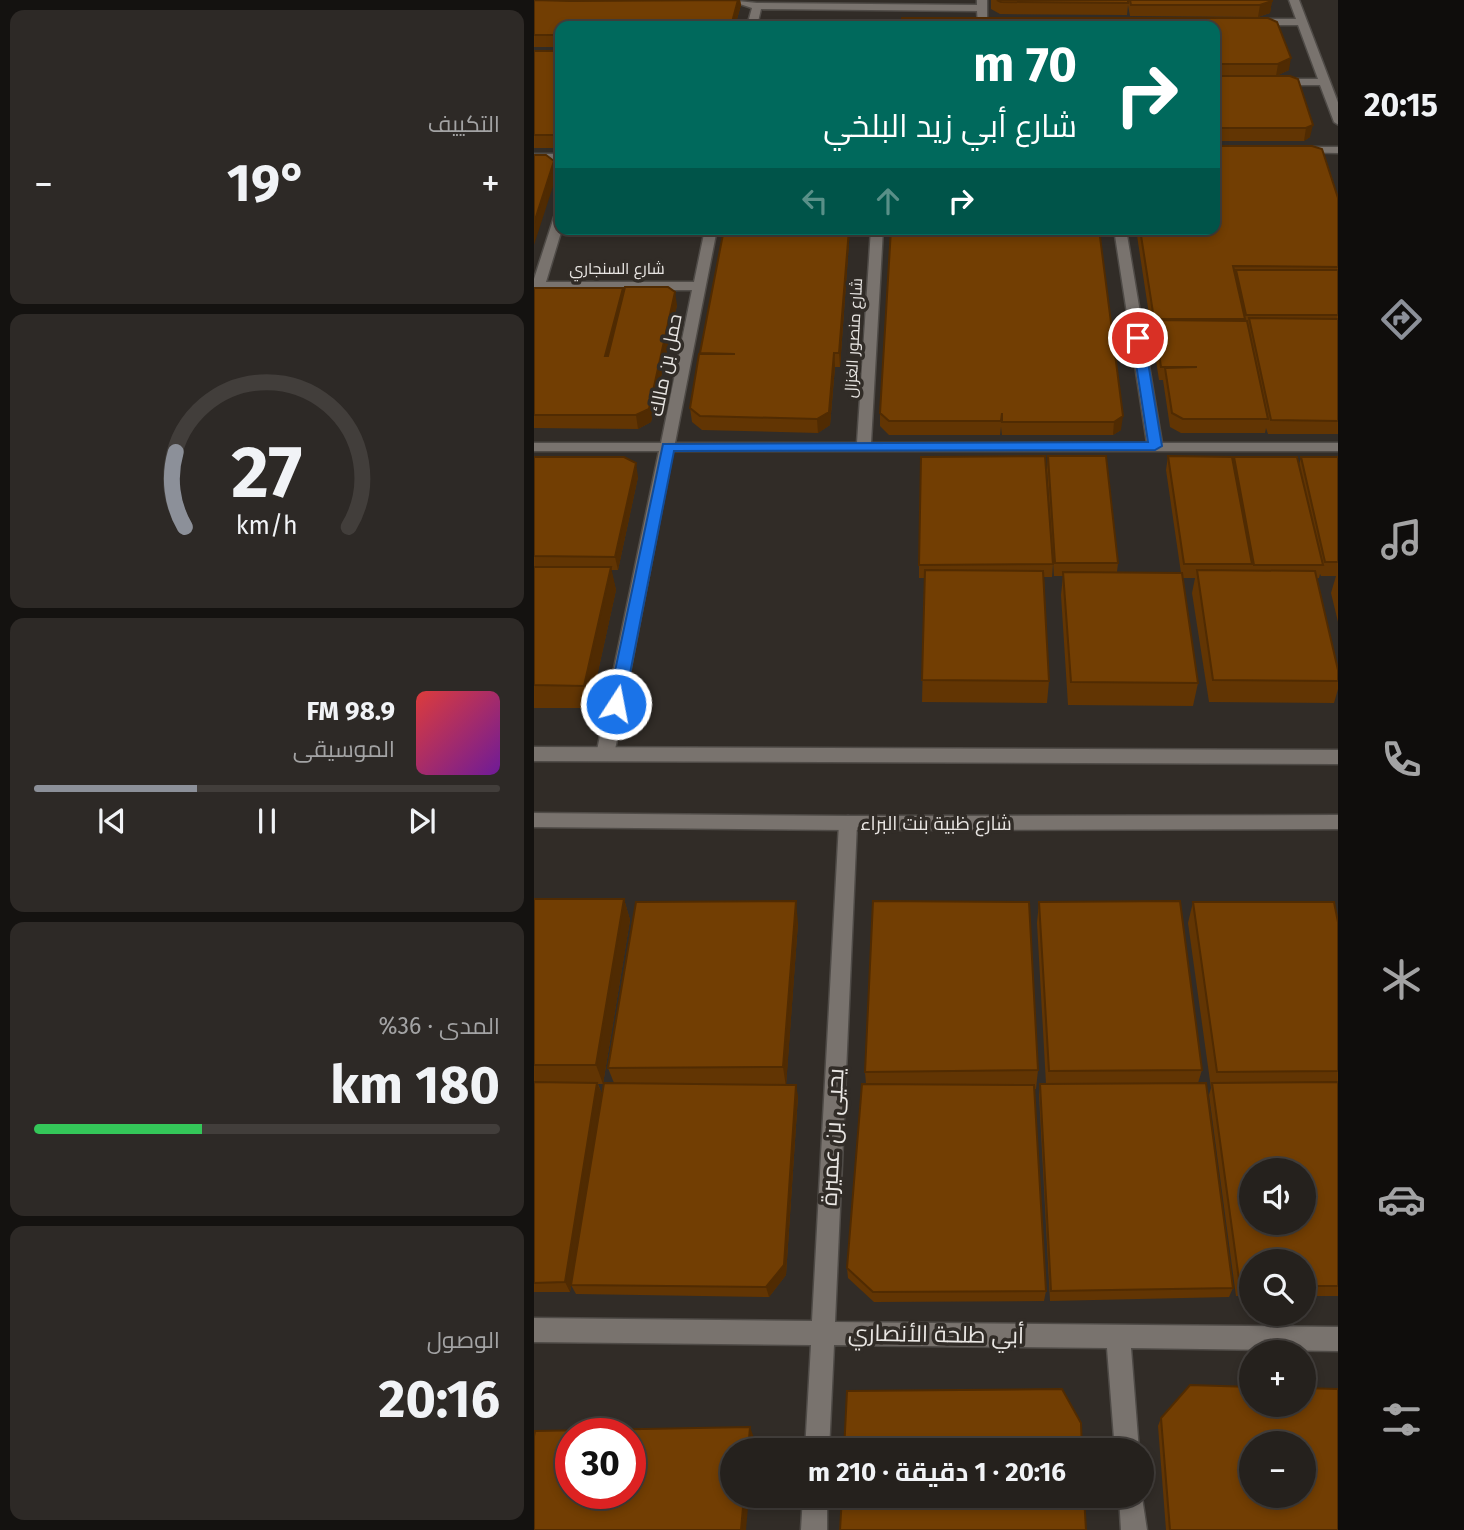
<!DOCTYPE html>
<html lang="ar">
<meta charset="utf-8">
<style>
body{margin:0;font-family:"Fira Sans",Cairo,sans-serif;background:#2d2926;color:#f1f3f6;direction:rtl;height:100vh;display:flex;flex-direction:column;font-size:26px;white-space:nowrap}
*{box-sizing:border-box;margin:0}
p{font-size:23px;color:#a3a3a4}
.icon{flex:none;width:38px;height:38px;fill:none;stroke:currentColor;stroke-width:2;stroke-linecap:round;stroke-linejoin:round}
.map{position:relative;flex:1;overflow:hidden;direction:ltr}
.panel{display:flex;flex-direction:column;gap:10px;padding:10px;background:#141210;width:534px}
.panel>*{flex:none}
.top-card{position:absolute;left:21px;top:21px;width:665px;height:214px;border-radius:14px;box-shadow:0 4px 10px #0003,0 0 0 2px #423e3b;direction:rtl;background:#00695c;color:#fff;overflow:hidden}
.fabs{position:absolute;left:705px;top:1158px;display:grid;gap:14px}
.fabs a{display:grid;place-items:center;width:77px;height:77px;border-radius:50%;background:#25211d;box-shadow:0 4px 10px #0003,0 0 0 2px #423e3b;font-size:35px}
.speed{position:absolute;left:21px;top:1418px;display:flex;gap:14px;font-size:35px;font-weight:700;text-align:center}
.speed>*{display:grid;place-content:center;width:91px;height:91px;border-radius:50%;background:#25211d;box-shadow:0 4px 10px #0003,0 0 0 2px #423e3b;line-height:1}
.speed .limit{border:10px solid #d22;background:#fff;color:#111}
.pin{position:absolute;display:grid;place-items:center;width:60px;height:60px;color:#fff;margin:-30px;border:4px solid #fff;border-radius:50%;box-shadow:0 2px 7px #0007}
.me{position:absolute;width:77px;margin:-38px;rotate:11deg;stroke-linejoin:round;filter:drop-shadow(0 0 5px #0008)}
.turn{display:flex;align-items:center;gap:24px;height:147px;padding:0 28px;font-size:32px}
.turn .icon{width:91px;height:91px;stroke-width:2.5}
.turn b{display:block;font-size:49px;line-height:60px}
.lanes{display:flex;align-items:center;height:66px;padding:0 28px;background:#0003;justify-content:center;gap:35px;direction:ltr}
.lanes .off{opacity:.35}
.big{font-size:52px;font-weight:700;line-height:1.1}
.panel .tile{flex:1;display:flex;flex-direction:column;justify-content:center;gap:10px;min-width:0;padding:0 24px;border-radius:14px;background:#2d2926}
.panel .dial{align-items:center;gap:0}
.dial svg{height:182px;overflow:visible;fill:none;stroke:#423e3b;stroke-width:7;stroke-linecap:round;text-anchor:middle}
.dial text{fill:#f1f3f6;stroke:none}
.song{display:flex;align-items:center;gap:21px}
.cover{width:84px;height:84px;border-radius:10px;background:linear-gradient(135deg,hsl(0 70% 55%),hsl(280 70% 35%))}
.played{height:7px;border-radius:4px;background:linear-gradient(90deg,#8c9099 35%,#423e3b 35%)}
.keys{display:flex;justify-content:space-around;direction:ltr}
.heat{display:flex;justify-content:space-between;align-items:center;font-size:38px;direction:ltr}
.charge{height:10px;border-radius:5px;background:linear-gradient(90deg,#34c759 36%,#423e3b 0)}
.trip{position:absolute;left:186px;top:1438px;width:434px;height:70px;border-radius:35px;background:#25211d;box-shadow:0 4px 10px #0003,0 0 0 2px #423e3b;font-weight:700;line-height:70px;text-align:center;direction:rtl}
main{display:flex;flex:1;min-height:0}
.tabs{display:flex;flex-direction:column;width:126px;justify-content:space-around;align-items:center;background:#0f0d0c;color:#a3a3a4}
.tabs .icon{width:49px;height:49px}
.tabs .selected{color:#8c9099}
.tabs b{font-size:32px;color:#f1f3f6}
.map>svg:first-child{display:block}
.lines{fill:none;stroke-linecap:round;stroke-linejoin:round}
.street-casing{stroke:#4f4b47;stroke-width:3}
.secondary-casing{stroke:#4f4b47;stroke-width:3}
.street{fill:#79736e;fill-rule:evenodd}
.secondary{fill:#79736e;fill-rule:evenodd}
.wall{fill:#623503}
.shaded-wall{fill:#502b02}
.building{fill:#723e03;stroke:#502b02;stroke-width:2;fill-rule:evenodd}
.route{fill:#1a73e8;stroke:#114b97;stroke-width:2}
.labels{text-anchor:middle;stroke-width:7;stroke-linejoin:round;paint-order:stroke}
.far-street-label{font-size:16px;fill:#e9e6e3;stroke:#312c27}
.street-label{font-size:19px;fill:#e9e6e3;stroke:#312c27}
.near-street-label{font-size:23px;fill:#e9e6e3;stroke:#312c27}
</style>
<main>
<nav class="tabs">
<b>20:15</b>
<svg class="icon selected" aria-label="directions" viewBox="0 0 24 24"><path d="M12 3l9 9-9 9-9-9zM9 14v-3h6M13 9l2 2-2 2"/></svg>
<svg class="icon" aria-label="music" viewBox="0 0 24 24"><path d="M9 18V5l10-2v13"/><circle cx="6" cy="18" r="3"/><circle cx="16" cy="16" r="3"/></svg>
<svg class="icon" aria-label="phone" viewBox="0 0 24 24"><path d="M5 4h4l2 5-3 2q2 4 5 5l2-3 5 2v4C11 20 4 13 5 4z"/></svg>
<svg class="icon" aria-label="climate" viewBox="0 0 24 24"><path d="M12 3v18M4 7l16 10M4 17L20 7"/></svg>
<svg class="icon" aria-label="car" viewBox="0 0 24 24"><path d="M5 17H2v-5l4-1 3-4h7l3 4 3 1v5h-3M9 17h6M6 11h13"/><circle cx="7" cy="17" r="2"/><circle cx="17" cy="17" r="2"/></svg>
<svg class="icon" aria-label="filters" viewBox="0 0 24 24"><path d="M4 7h16M4 17h16"/><circle cx="9" cy="7" r="2"/><circle cx="15" cy="17" r="2"/></svg>
</nav>
<div class="map">
<svg width="805" height="1530" viewBox="0 0 805 1530">
<rect width="100%" height="100%" fill="#312c27"/>
<g class="lines">
<defs>
<path id="street" d="M194 0 223 3 443 5V0H453V19H468L473 22 468 25 444 24 443 11 227 9 223 26H213L218 8Z
M755 0H765L805 105V125L800 122 786 85H744L739 82 744 79H784L764 25H720L715 22 720 19H762Z
M765 147H805V153L761 152 759 150Z
M0 154H26V160H0Z
M26 213 28 229 12 282H160L171 229H183L141 443H323L337 229H349L337 443H613L580 229H592L628 443H805V451H139L80 755 77 760H65L62 755 125 451H0V443H127L158 290H0V279L20 217Z
M314 816 320 818 323 823 301 1322 805 1327V1351L597 1348 605 1451H581L573 1348 300 1345 295 1451H271L277 1345 0 1342V1318L278 1321 305 823 308 818Z
M607 1491 613 1530H587L585 1496H607Z
M269 1496H293V1530H267Z"/>
<path id="secondary" d="M0 747 805 750V764L0 761Z
M0 813 314 816 805 815V829L314 830 0 827Z"/>
</defs>
<use href="#street" class="street-casing"/>
<use href="#secondary" class="secondary-casing"/>
<use href="#street" class="street"/>
<use href="#secondary" class="secondary"/>
</g>
<path class="wall" d="M0 0H206L207 5 201 26H26V47H0Z
M457 0H738L736 13 724 17 596 16 594 5 593 15 466 14 457 9Z
M734 18 755 70 742 76H756L776 137 770 141H681V26Z
M0 51H26V146L24 148H0Z
M804 198V434H734L732 428 731 433H647L636 427 629 380H625L602 229H681Z
M190 229H316L306 367H301L296 425 284 433 168 430 158 422 156 408Z
M565 229 587 430 579 435H468L467 427 466 435H355L346 426V413Z
M0 288H89L90 293 143 305 117 422 104 429 0 428Z
M514 456 584 563 583 572 647 573 632 470 634 456 699 461 700 457 765 465 767 457H804V622L797 593 802 576H787L786 574 785 578H783L804 670V689L800 703 675 702 658 593 661 578H649L664 683 659 706 534 705 527 595 529 576H520L513 470Z
M0 457 104 477 84 570H77L82 590 56 708H0Z
M519 564 518 577H510L515 681 513 703 388 702 391 578H385V565Z
M0 899H90L96 920 69 1084H64L68 1094 80 1083 74 1068 264 923 252 1085 264 1096 252 1275 235 1297 42 1294 37 1285 36 1292H0Z
M505 902 668 1070 664 1083 699 1288 695 1297 516 1301 505 1095 506 1084H512L503 923Z
M659 902 804 922V1296H770V1262H718V1296H702L675 1095 677 1088 654 923Z
M504 1070 502 1089H500L512 1291 510 1301 340 1302 314 1278 313 1268 332 1084 331 1072Z
M627 1418 804 1530H632L624 1426Z"/>
<path class="shaded-wall" d="M204 0H206L207 5 201 26H197Z
M738 1 736 13 724 17 726 5Z
M757 58 755 70 742 76 744 64Z
M779 125 776 137 770 141 772 128Z
M26 132V146L24 148 21 135Z
M20 161 23 174 0 245V223Z
M315 229H316L306 367 305 353Z
M89 288 91 301 73 370 71 356Z
M141 292 143 305 117 422 104 429 102 415Z
M300 353 301 367 296 425 284 433 283 419Z
M589 416 587 430 579 435 580 422Z
M102 463 104 477 84 570 81 557Z
M77 567 82 590 56 708 50 686Z
M90 899 96 920 69 1084 62 1065Z
M262 901 264 923 252 1087 249 1067Z
M63 1083 68 1094 36 1292 31 1282Z
M262 1085 264 1096 252 1275 235 1297 232 1287Z
M216 1427 220 1438 219 1451H214Z
M210 1496H215L212 1530H207Z"/>
<path class="building" d="M0 0 36 1 204 0 197 26H26V35H0Z
M463 0H594V3L467 2Z
M596 0H738V1L726 5H597Z
M368 18H734L743 22 757 58 744 64H681V26H367Z
M0 51H26V132L21 135H0Z
M681 76H756L764 79 779 125 772 128H681Z
M681 146H778L788 149 804 198V267L699 266 711 319H620L606 229H681V177L683 186 681 175Z
M0 155H12L20 161 0 223Z
M190 229H315L305 353H300L295 412 283 419 166 416 156 408 165 354H201L166 353Z
M357 229H565L589 416 580 422H468V413L467 421H355L346 413Z
M702 270H804V315H712Z
M91 287H134L141 292 115 409 102 415H0V288H89L71 356H74Z
M715 318 804 319V421L737 420Z
M620 320 713 321 734 419H649L638 413 631 368 663 367H627Z
M511 456 519 564 385 565 387 457Z
M514 456H572L584 563H521Z
M634 456 698 457 718 564H650Z
M0 457H90L102 463 81 557 0 556Z
M700 457H763L789 565H720Z
M767 457H804V562H791Z
M0 567H77L50 686 0 685Z
M391 570 509 571 515 681 388 680Z
M663 570 781 571 804 670V681L679 680Z
M529 572 648 573 664 683 537 682Z
M0 899H90L62 1065H0Z
M262 901 249 1067 74 1068 102 902Z
M339 901 495 902 504 1070 331 1072Z
M646 901 668 1070 515 1071 505 902Z
M659 902H800L804 922V1071L683 1072Z
M0 1082 63 1083 31 1282 0 1283Z
M804 1082V1286H770V1262H718V1287H706L678 1083ZM718 1171H770V1223H718Z
M70 1083 262 1085 250 1265 232 1287 37 1285Z
M672 1083 699 1288 517 1291 506 1084Z
M328 1084 500 1085 512 1291 339 1292 313 1268Z
M656 1385 718 1387V1405H770V1388L804 1389V1530H636L627 1418ZM718 1444H770V1496H718Z
M528 1389 547 1423 548 1451H310L313 1391Z
M216 1427 214 1451H198V1496H210L207 1530H0V1436L1 1431ZM37 1433H96V1493H37Z
M308 1496H550L552 1530H306Z"/>
<path class="route" d="M604 334 610 338 628 446 621 450 140 451 90 704 82 709 76 708 74 704 129 444 614 442 598 338Z"/>
<g class="labels">
<g class="far-street-label">
<text x="83" y="274">شارع السنجاري</text>
<text transform="translate(319 338) rotate(-87)" y="6">شارع منصور الغزال</text>
</g>
<g class="street-label">
<text transform="translate(131 365) rotate(-79)" y="7">حمل بن مالك</text>
<text x="402" y="830">شارع ظبية بنت البراء</text>
</g>
<g class="near-street-label">
<text transform="translate(298 1137) rotate(-87)" y="8">يحيى بن عميرة</text>
<text transform="translate(402 1334) rotate(1)" y="8">أبي طلحة الأنصاري</text>
</g>
</g>
</svg>
<div class="fabs">
<a><svg class="icon" aria-label="sound" viewBox="0 0 24 24"><path d="M4 9h4l5-4v14l-5-4H4zM17 9q2 3 0 6"/></svg></a>
<a><svg class="icon" aria-label="search" viewBox="0 0 24 24"><circle cx="10" cy="10" r="6"/><path d="M15 15l6 6"/></svg></a>
<a>+</a>
<a>−</a>
</div>
<div class="speed"><div class="limit">30</div></div>
<div class="pin" style="left:604px;top:338px;background:#d93025"><svg class="icon" aria-label="arrive" viewBox="0 0 24 24"><path d="M6 21V4h12l-3 4 3 4H6"/></svg></div>
<svg class="me" style="left:82px;top:704px" viewBox="-20 -20 40 40"><circle r="17" fill="#1a73e8" stroke="#fff" stroke-width="3"/><path d="M0-11L8 9 0 5-8 9z" fill="#fff"/></svg>
<div class="trip">20:16 · 1 دقيقة · 210 m</div>
<div class="top-card">
<div class="turn"><svg class="icon" aria-label="right" viewBox="0 0 24 24"><path d="M7 20v-9h11M14 6l5 5-5 5"/></svg><div><b>70 m</b>شارع أبي زيد البلخي</div></div>
<div class="lanes"><svg class="icon off" aria-label="left" viewBox="0 0 24 24"><path d="M17 20v-9H6M10 6l-5 5 5 5"/></svg><svg class="icon off" aria-label="ahead" viewBox="0 0 24 24"><path d="M12 20V5M6 11l6-6 6 6"/></svg><svg class="icon" aria-label="right" viewBox="0 0 24 24"><path d="M7 20v-9h11M14 6l5 5-5 5"/></svg></div>
</div>
</div>
<section class="panel">
<div class="tile"><p>التكييف</p>
<div class="heat"><a>−</a><b class="big">19°</b><a>+</a></div>
</div>
<div class="tile dial"><svg viewBox="0 0 100 80">
<path d="M14 69A42 42 0 1 1 86 69"/>
<path d="M14 69A42 42 0 0 1 10 36" stroke="#8c9099"/>
<text x="50" y="56" font-size="32" font-weight="700">27</text>
<text x="50" y="72" font-size="11">km/h</text>
</svg></div>
<div class="tile">
<div class="song"><i class="cover"></i><div><b>98.9 FM</b><p>الموسيقى</p></div></div>
<div class="played"></div>
<div class="keys"><svg class="icon" aria-label="previous" viewBox="0 0 24 24"><path d="M18 5L8 12l10 7zM5 5v14"/></svg><svg class="icon" aria-label="pause" viewBox="0 0 24 24"><path d="M8 5v14M16 5v14"/></svg><svg class="icon" aria-label="next" viewBox="0 0 24 24"><path d="M6 5l10 7-10 7zM19 5v14"/></svg></div>
</div>
<div class="tile"><p>المدى · 36%</p><b class="big">180 km</b><div class="charge"></div></div>
<div class="tile"><p>الوصول</p><b class="big">20:16</b></div>
</section>
</main>
